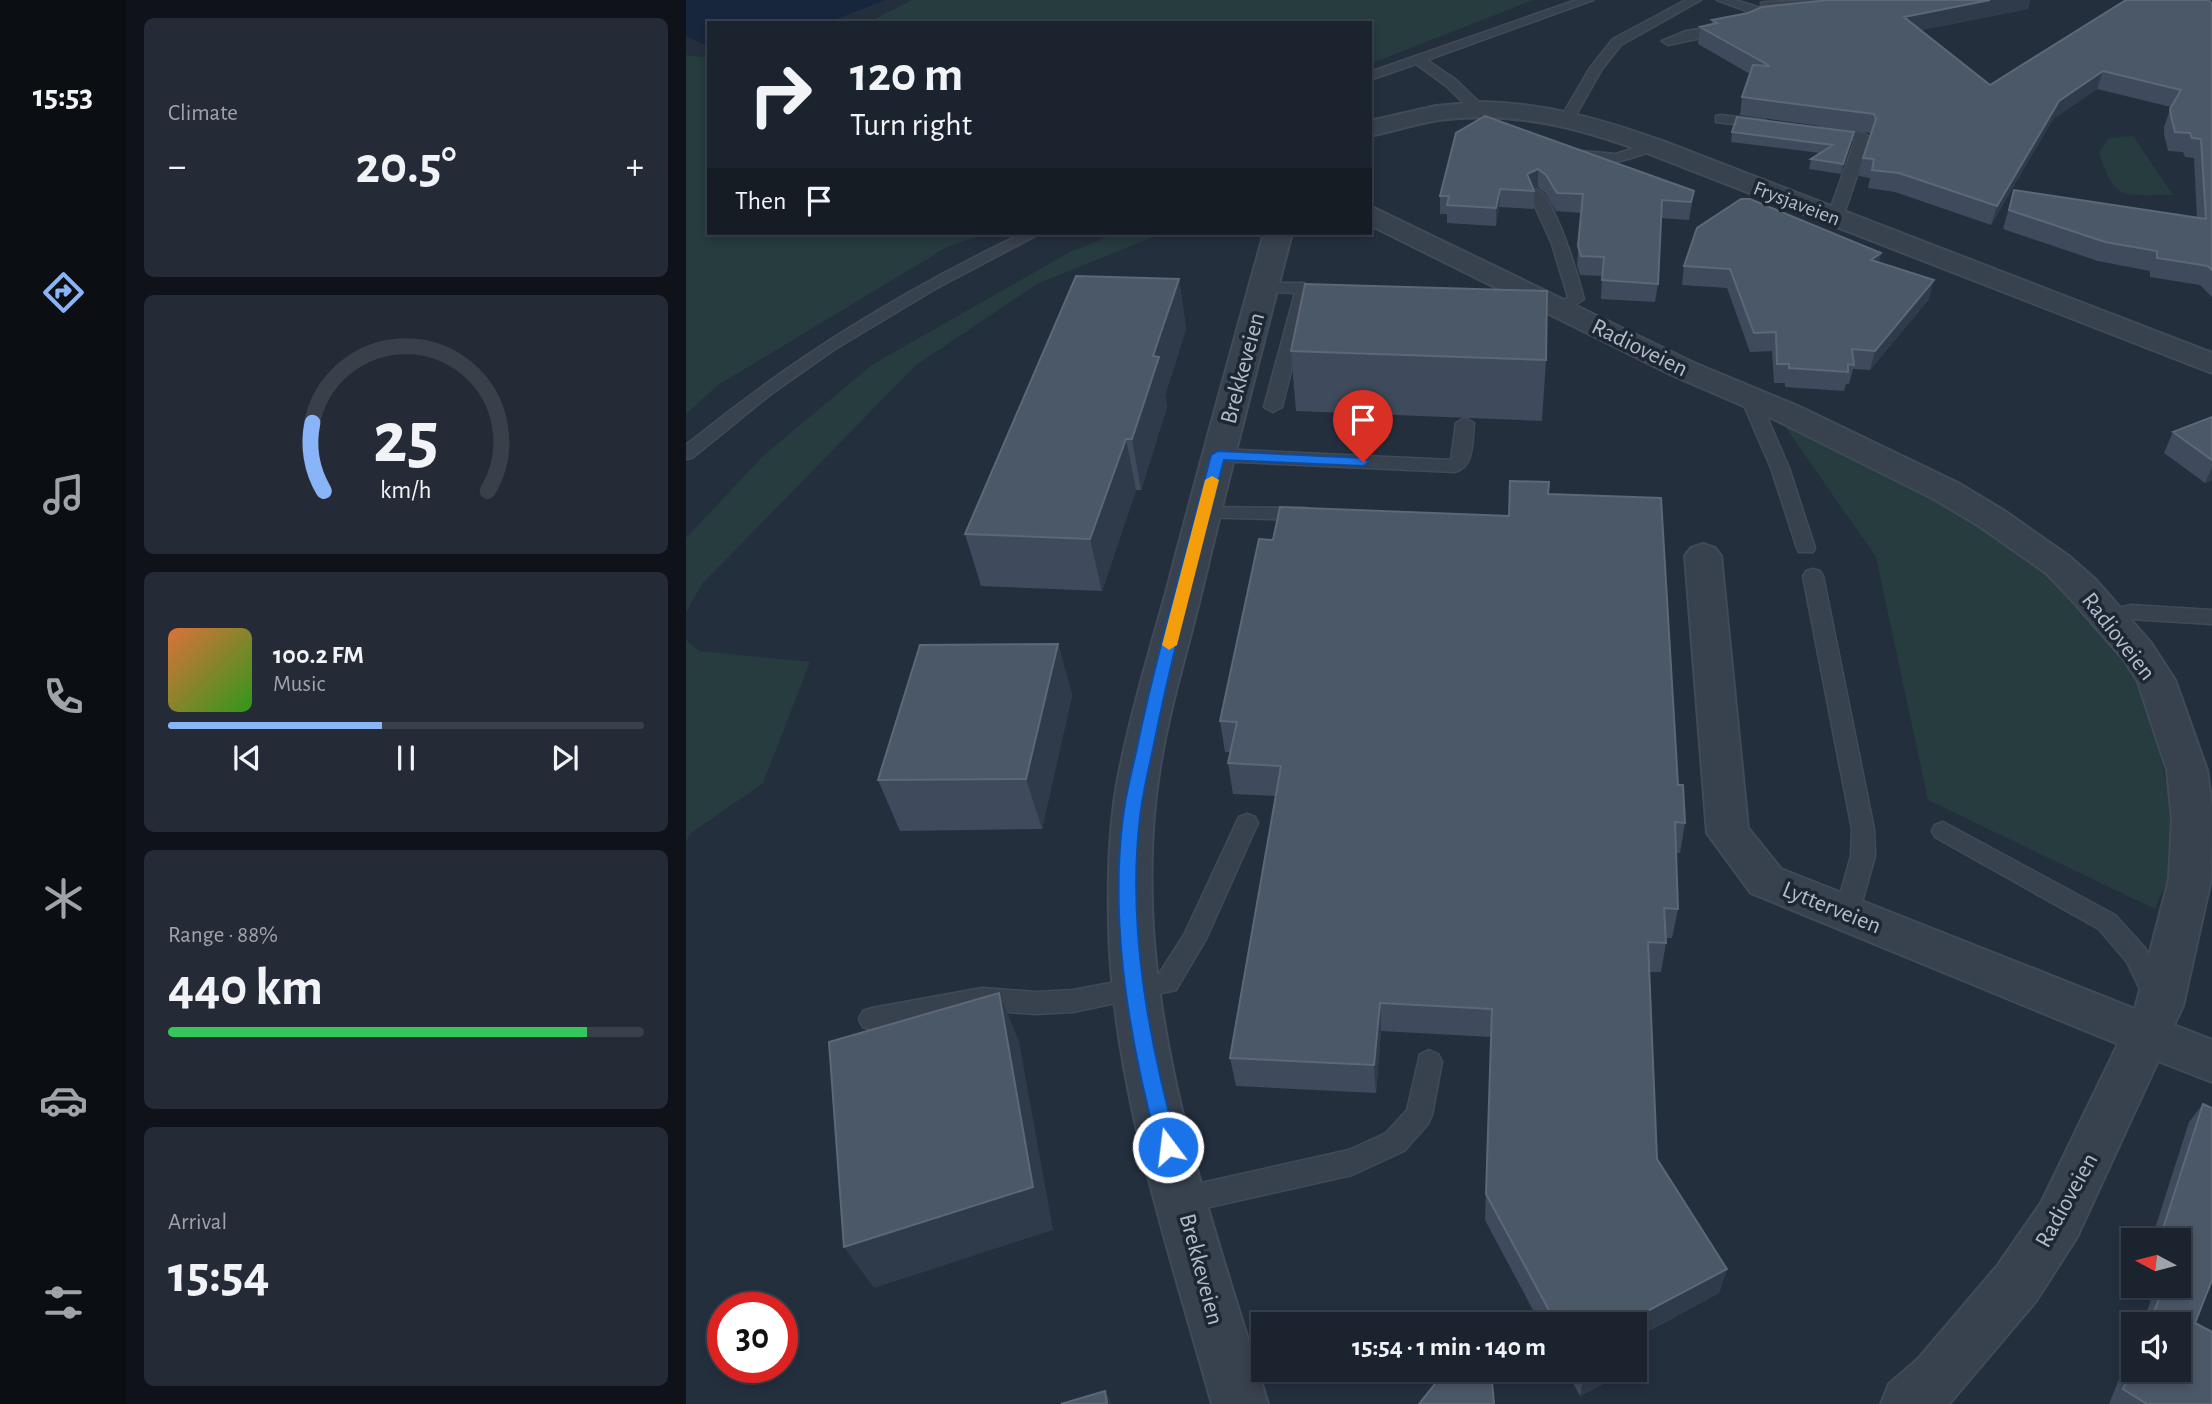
<!DOCTYPE html>
<meta charset="utf-8">
<style>
body{margin:0;font-family:"Alegreya Sans",sans-serif;background:#242b36;color:#f1f3f6;height:100vh;display:flex;flex-direction:column;font-size:26px;white-space:nowrap}
*{box-sizing:border-box;margin:0}
p{font-size:23px;color:#a0a4aa}
.icon{flex:none;width:38px;height:38px;fill:none;stroke:currentColor;stroke-width:2;stroke-linecap:round;stroke-linejoin:round}
.map{position:relative;flex:1;overflow:hidden}
.sheet{display:flex;flex-direction:column;gap:18px;padding:18px;background:#0f1319;width:560px}
.sheet>*{flex:none}
.top-card{position:absolute;left:21px;top:21px;width:665px;height:214px;border-radius:0px;box-shadow:0 4px 10px #0003,0 0 0 2px #39404a;background:#1b232e;color:#f1f3f6;overflow:hidden}
.needle{width:46px;rotate:277deg}
.buttons{position:absolute;left:1435px;top:1228px;display:grid;gap:14px}
.buttons a{display:grid;place-items:center;width:70px;height:70px;border-radius:0px;background:#1b232e;box-shadow:0 4px 10px #0003,0 0 0 2px #39404a;font-size:35px}
.speed{position:absolute;left:21px;top:1292px;display:flex;gap:14px;font-size:35px;font-weight:700;text-align:center}
.speed>*{display:grid;place-content:center;width:91px;height:91px;border-radius:50%;background:#1b232e;box-shadow:0 4px 10px #0003,0 0 0 2px #39404a;line-height:1}
.speed .limit{border:10px solid #d22;background:#fff;color:#111}
.pin{position:absolute;display:grid;place-items:center;width:60px;height:60px;color:#fff;margin:-72px -30px;border-radius:50% 50% 50% 0;rotate:-45deg;box-shadow:0 0 7px #0007}
.pin .icon{rotate:45deg}
.me{position:absolute;width:77px;margin:-38px;rotate:345deg;stroke-linejoin:round;filter:drop-shadow(0 0 5px #0008)}
.turn{display:flex;align-items:center;gap:24px;height:147px;padding:0 28px;font-size:32px}
.turn .icon{width:91px;height:91px;stroke-width:2.5}
.turn b{display:block;font-size:49px;line-height:60px}
.then{display:flex;align-items:center;height:66px;padding:0 28px;background:#0003;gap:14px;font-size:26px}
.big{font-size:52px;font-weight:700;line-height:1.1}
.sheet .widget{flex:1;display:flex;flex-direction:column;justify-content:center;gap:10px;min-width:0;padding:0 24px;border-radius:10px;background:#242b36}
.sheet .dial{align-items:center;gap:0}
.dial svg{height:182px;overflow:visible;fill:none;stroke:#39404a;stroke-width:7;stroke-linecap:round;text-anchor:middle}
.dial text{fill:#f1f3f6;stroke:none}
.song{display:flex;align-items:center;gap:21px}
.cover{width:84px;height:84px;border-radius:10px;background:linear-gradient(135deg,hsl(20 70% 55%),hsl(110 70% 35%))}
.played{height:7px;border-radius:4px;background:linear-gradient(90deg,#8ab4f8 45%,#39404a 45%)}
.keys{display:flex;justify-content:space-around;direction:ltr}
.heat{display:flex;justify-content:space-between;align-items:center;font-size:38px;direction:ltr}
.charge{height:10px;border-radius:5px;background:linear-gradient(90deg,#34c759 88%,#39404a 0)}
.trip{position:absolute;left:565px;top:1312px;width:396px;height:70px;border-radius:0px;background:#1b232e;box-shadow:0 4px 10px #0003,0 0 0 2px #39404a;font-weight:700;line-height:70px;text-align:center}
main{display:flex;flex:1;min-height:0}
.tabs{display:flex;flex-direction:column;width:126px;justify-content:space-around;align-items:center;background:#0b0e12;color:#a0a4aa}
.tabs .icon{width:49px;height:49px}
.tabs .current{color:#8ab4f8}
.tabs b{font-size:32px;color:#f1f3f6}
.map>svg:first-child{display:block}
.green{fill:#263c3f}
.water{fill:#17263c}
.lines{fill:none;stroke-linecap:round;stroke-linejoin:round}
.service-casing{stroke:#414a57;stroke-width:3}
.minor-casing{stroke:#414a57;stroke-width:4}
.service{fill:#38414e;fill-rule:evenodd}
.minor{fill:#38414e;fill-rule:evenodd}
.wall{fill:#3f4b5c}
.shaded-wall{fill:#2f3b4b}
.building{fill:#4b5868;stroke:#5c6777;stroke-width:2}
.route{fill:#1a73e8;stroke:#114b97;stroke-width:2}
.slow{fill:#f59e0b}
.labels{text-anchor:middle;stroke-width:7;stroke-linejoin:round;paint-order:stroke}
.far-street-label{font-size:21px;fill:#b4bcc9;stroke:#1d2633}
.street-label{font-size:24px;fill:#b4bcc9;stroke:#1d2633}
</style>
<main>
<nav class="tabs">
<b>15:53</b>
<svg class="icon current" aria-label="directions" viewBox="0 0 24 24"><path d="M12 3l9 9-9 9-9-9zM9 14v-3h6M13 9l2 2-2 2"/></svg>
<svg class="icon" aria-label="music" viewBox="0 0 24 24"><path d="M9 18V5l10-2v13"/><circle cx="6" cy="18" r="3"/><circle cx="16" cy="16" r="3"/></svg>
<svg class="icon" aria-label="phone" viewBox="0 0 24 24"><path d="M5 4h4l2 5-3 2q2 4 5 5l2-3 5 2v4C11 20 4 13 5 4z"/></svg>
<svg class="icon" aria-label="climate" viewBox="0 0 24 24"><path d="M12 3v18M4 7l16 10M4 17L20 7"/></svg>
<svg class="icon" aria-label="car" viewBox="0 0 24 24"><path d="M5 17H2v-5l4-1 3-4h7l3 4 3 1v5h-3M9 17h6M6 11h13"/><circle cx="7" cy="17" r="2"/><circle cx="17" cy="17" r="2"/></svg>
<svg class="icon" aria-label="filters" viewBox="0 0 24 24"><path d="M4 7h16M4 17h16"/><circle cx="9" cy="7" r="2"/><circle cx="15" cy="17" r="2"/></svg>
</nav>
<section class="sheet">
<div class="widget"><p>Climate</p>
<div class="heat"><a>−</a><b class="big">20.5°</b><a>+</a></div>
</div>
<div class="widget dial"><svg viewBox="0 0 100 80">
<path d="M14 69A42 42 0 1 1 86 69"/>
<path d="M14 69A42 42 0 0 1 9 39" stroke="#8ab4f8"/>
<text x="50" y="56" font-size="32" font-weight="700">25</text>
<text x="50" y="72" font-size="11">km/h</text>
</svg></div>
<div class="widget">
<div class="song"><i class="cover"></i><div><b>100.2 FM</b><p>Music</p></div></div>
<div class="played"></div>
<div class="keys"><svg class="icon" aria-label="previous" viewBox="0 0 24 24"><path d="M18 5L8 12l10 7zM5 5v14"/></svg><svg class="icon" aria-label="pause" viewBox="0 0 24 24"><path d="M8 5v14M16 5v14"/></svg><svg class="icon" aria-label="next" viewBox="0 0 24 24"><path d="M6 5l10 7-10 7zM19 5v14"/></svg></div>
</div>
<div class="widget"><p>Range · 88%</p><b class="big">440 km</b><div class="charge"></div></div>
<div class="widget"><p>Arrival</p><b class="big">15:54</b></div>
</section>
<div class="map">
<svg width="1526" height="1404" viewBox="0 0 1526 1404">
<rect width="100%" height="100%" fill="#242f3e"/>
<path class="green" d="M226 0H847L684 64V23H181Z
M0 55 23 58V233H302L261 247 32 385 0 414Z
M1447 136 1487 195C1436 194 1430 204 1413 152L1423 138Z
M431 233H477L351 284 230 365 16 584 0 612V538L78 455 187 364 384 252Z
M1098 425 1252 500 1305 532 1363 571 1425 639 1465 709 1486 813 1482 878 1469 909 1242 800 1190 557Z
M0 640 13 651 124 662 77 783 5 833 0 841Z"/>
<path class="water" d="M0 0H199L140 23H23V47L0 36Z"/>
<g class="lines">
<defs>
<path id="service" d="M890 0H907L741 60 770 80 798 107V113H788L760 86 730 64 684 80V72Z
M1000 0H1015L935 45 916 69 886 122H876L874 119 904 68 927 39Z
M1031 0H1049L1075 8V3L1079 2 1145 0 1139 4 1077 9 1096 8 1102 12 1080 18Z
M1039 25 1043 26V32L982 45 976 41 1000 31Z
M1035 115 1079 120 1086 124 1079 128 1030 122V116Z
M1138 127 1177 133 1184 137 1157 217 1150 221 1143 217 1145 207 1169 140 1133 134V128Z
M963 143 970 147 968 150C945 159 909 172 888 155L895 151 930 154Z
M850 189C868 194 893 279 898 299L875 314 867 309 882 297 866 244 843 193Z
M337 233H355L249 289 149 349 85 394 6 458 0 459V445C107 358 212 293 337 233Z
M578 283H618L626 288 596 407 587 412 578 407 609 293 572 291 570 288Z
M1063 391 1072 396 1103 468 1129 548 1127 552H1113L1111 548 1085 468 1054 396Z
M779 418 788 423C786 440 789 466 769 472L532 461 523 455 532 449 765 460 770 423Z
M517 507 620 508 629 514 620 520 510 517 508 513Z
M1127 569 1134 571 1137 576 1188 829 1189 856 1173 913 1169 920 1161 923 1153 920 1149 913 1165 856 1166 829 1117 576 1120 571Z
M1445 605 1526 610V624L1445 619 1423 624 1416 622 1413 617 1416 612Z
M561 814 569 817 572 823 520 939 490 990 387 1012 350 1014 296 1010 186 1030 177 1027 173 1019 177 1011 186 1008 296 988 350 992 387 990 473 974 499 933 553 817Z
M1257 822 1429 915 1459 948 1482 996 1479 1004 1470 1007 1461 1004 1441 962 1413 929 1249 837 1246 831 1249 825Z
M743 1050 752 1054 756 1062 746 1115 742 1124 718 1151 666 1175 497 1213 487 1209 483 1200 487 1191 497 1187 663 1150 700 1133 721 1110 734 1054Z"/>
<path id="minor" d="M795 102C859 103 918 120 979 142L1526 353V373L961 153C892 127 826 110 752 120 729 124 707 131 684 136V121L750 106Z
M684 206 1008 363 1114 407 1272 483 1317 510 1384 557 1410 580 1465 643 1489 680 1521 770 1526 807 1525 879 1497 1006 1488 1025 1526 1040V1082L1472 1061 1391 1237 1350 1301 1263 1404H1195L1203 1384 1232 1359 1312 1265 1355 1203 1432 1044 1065 893 1021 833 999 556 1005 548 1017 544 1029 548 1035 556 1062 828 1095 869 1449 1009 1483 879 1486 819 1481 770 1452 682 1439 661 1384 598 1360 573 1293 526 1248 499 1092 421 986 375 684 225Z
M578 233H606C575 352 544 471 516 590 502 649 483 708 474 767 465 820 464 876 467 929 478 1092 535 1249 582 1404H526C484 1253 426 1084 423 926 422 873 423 817 435 764 447 705 465 647 481 589 512 470 545 351 578 233Z"/>
</defs>
<use href="#service" class="service-casing"/>
<use href="#minor" class="minor-casing"/>
<use href="#service" class="service"/>
<use href="#minor" class="minor"/>
</g>
<path class="wall" d="M1143 0H1344L1342 9 1235 30 1304 85 1526 4V297L1514 285 1464 277V271L1412 261 1317 229 1328 190 1511 218 1508 158 1499 157 1497 152 1482 151 1478 134V127L1485 107 1411 89 1367 119 1305 225 1209 192 1182 188 1184 178 1173 176 1177 158 1185 135 1184 133 1054 115 1056 97 1064 74 1012 44 1014 27 1026 24V20Z
M1046 132 1165 142 1155 174 1123 169 1125 159 1134 153 1045 142Z
M770 133 1008 191 1003 220 975 218 972 284 969 302 915 299 916 276 894 275 891 265 895 213 870 211 859 193 852 187 847 189 848 191V209L813 207 810 226 761 223V214H754V196Z
M1195 253 1192 263 1243 299 1184 370 1167 369 1163 384H1160L1158 391 1099 387V383H1088L1086 351 1064 352 1041 288 996 285 998 266Z
M493 279 500 329 479 395 481 407 455 490H450L416 591 295 586 279 534Z
M605 351 860 360 856 421 610 411Z
M1526 417V480L1519 483 1478 453 1487 432Z
M862 494 992 785 999 823 994 853H990L992 909 986 938H980V943L975 972H964L971 1159 1041 1269 1033 1293 957 1334 960 1341 954 1365 948 1325H855L799 1220 805 1037 695 1031 690 1093 550 1086 544 1058 590 796 547 794 542 763 545 752H539L534 721 587 540 823 516Z
M372 644 386 695 356 829 214 831 192 780Z
M1517 1104 1509 1323 1526 1404H1423L1447 1344V1370L1493 1325H1455L1465 1301 1448 1292 1450 1286H1493V1241H1465L1503 1122Z
M880 1370H944L894 1396Z"/>
<path class="shaded-wall" d="M1304 0H1344L1342 9 1215 34 1218 17Z
M1417 71 1411 89 1367 119 1305 225 1311 206 1373 101Z
M1168 132 1165 142 1155 174 1157 164Z
M852 169V187L843 191 841 174Z
M814 189 813 207 810 226V208Z
M1195 253 1190 271 1185 260Z
M493 279 500 329 479 395 481 407 455 490 446 439 467 356Z
M1248 280 1243 299 1184 370 1189 351Z
M440 439 450 490 416 591 404 539Z
M1526 467V480L1519 483Z
M372 644 386 695 356 829 340 779Z
M313 993 333 1041 367 1230 188 1288 158 1247Z
M694 1003 695 1031 690 1093 688 1065Z
M1041 1269 1033 1293 948 1338V1318Z
M960 1341 954 1365 948 1368V1348Z
M905 1370H944L894 1396 898 1374Z
M419 1391 426 1404H421Z"/>
<path class="building" d="M1143 0H1304L1218 17 1304 85 1440 0H1523L1526 4V270L1522 266 1471 258V251L1419 242 1323 210 1328 190 1520 219 1515 139 1506 138 1504 133 1489 132 1485 116 1484 109 1495 90 1417 71 1373 101 1311 206 1213 173 1186 170 1188 159 1177 158 1190 119 1188 114 1056 97 1067 65 1084 66 1014 27 1031 23 1026 20 1062 13 1076 7Z
M799 116 1008 191 1005 202 976 200 972 284 916 280 918 257 895 256 892 246 897 194 871 193 860 175 852 169 841 174 848 191 814 189 810 208 761 205 763 196H754L770 133Z
M1051 117 1168 132 1157 164 1125 159 1147 145 1046 132Z
M1055 199H1064L1195 253 1185 260 1248 280 1189 351 1166 349 1168 365 1162 364V372L1103 368V364H1091L1090 332 1068 333 1044 269 998 266 1011 228Z
M390 276 493 279 467 356 473 357 446 439H440L404 539 279 534Z
M619 284 861 291 860 360 605 351Z
M1526 417V460L1487 432Z
M824 481 863 482 862 494 975 498 992 785H997L999 823 989 822 992 909 978 908 980 943 962 942 971 1159 1041 1269 948 1318 960 1341 948 1348V1325H871L800 1194 806 1009 694 1003 688 1065 544 1058 595 766 542 763 551 722 534 721 573 539 587 540 594 507 823 516Z
M372 644 340 779 192 780 234 645Z
M313 993 347 1187 158 1247 143 1042Z
M1517 1104 1526 1108V1280L1509 1323 1526 1332V1404H1461L1437 1389 1447 1364V1370H1493V1325H1463L1478 1286H1493V1241H1473Z
M760 1370H805L808 1404H733Z
M896 1370H905L898 1374Z
M419 1391 421 1404H375Z"/>
<path class="route" d="M532 451 677 458 683 462 677 466 538 460C514 552 488 645 469 739 464 764 457 791 454 817 441 927 463 1042 492 1147L489 1154 482 1157 475 1154 472 1147C444 1044 423 924 437 817 440 790 448 764 453 738 473 643 501 549 525 455Z"/>
<path class="slow" d="M526 476 533 480 491 645 483 650 476 645 519 480Z"/>
<g class="labels">
<g class="far-street-label">
<text transform="translate(1111 203) rotate(21)" y="7">Frysjaveien</text>
</g>
<g class="street-label">
<text transform="translate(954 347) rotate(26)" y="8">Radioveien</text>
<text transform="translate(556 368) rotate(-75)" y="8">Brekkeveien</text>
<text transform="translate(1433 636) rotate(52)" y="8">Radioveien</text>
<text transform="translate(1146 907) rotate(22)" y="8">Lytterveien</text>
<text transform="translate(1380 1200) rotate(-61)" y="8">Radioveien</text>
<text transform="translate(516 1269) rotate(75)" y="8">Brekkeveien</text>
</g>
</g>
</svg>
<div class="buttons">
<a><svg class="needle" viewBox="-14 -14 28 28"><path d="M0-13l5 13h-10z" fill="#e53935"/><path d="M0 13l5-13h-10z" fill="#a0a4aa"/></svg></a>
<a><svg class="icon" aria-label="sound" viewBox="0 0 24 24"><path d="M4 9h4l5-4v14l-5-4H4zM17 9q2 3 0 6"/></svg></a>
</div>
<div class="speed"><div class="limit">30</div></div>
<div class="pin" style="left:677px;top:462px;background:#d93025"><svg class="icon" aria-label="arrive" viewBox="0 0 24 24"><path d="M6 21V4h12l-3 4 3 4H6"/></svg></div>
<svg class="me" style="left:482px;top:1147px" viewBox="-20 -20 40 40"><circle r="17" fill="#1a73e8" stroke="#fff" stroke-width="3"/><path d="M0-11L8 9 0 5-8 9z" fill="#fff"/></svg>
<div class="trip">15:54 · 1 min · 140 m</div>
<div class="top-card">
<div class="turn"><svg class="icon" aria-label="right" viewBox="0 0 24 24"><path d="M7 20v-9h11M14 6l5 5-5 5"/></svg><div><b>120 m</b>Turn right</div></div>
<div class="then">Then<svg class="icon" aria-label="arrive" viewBox="0 0 24 24"><path d="M6 21V4h12l-3 4 3 4H6"/></svg></div>
</div>
</div>
</main>
